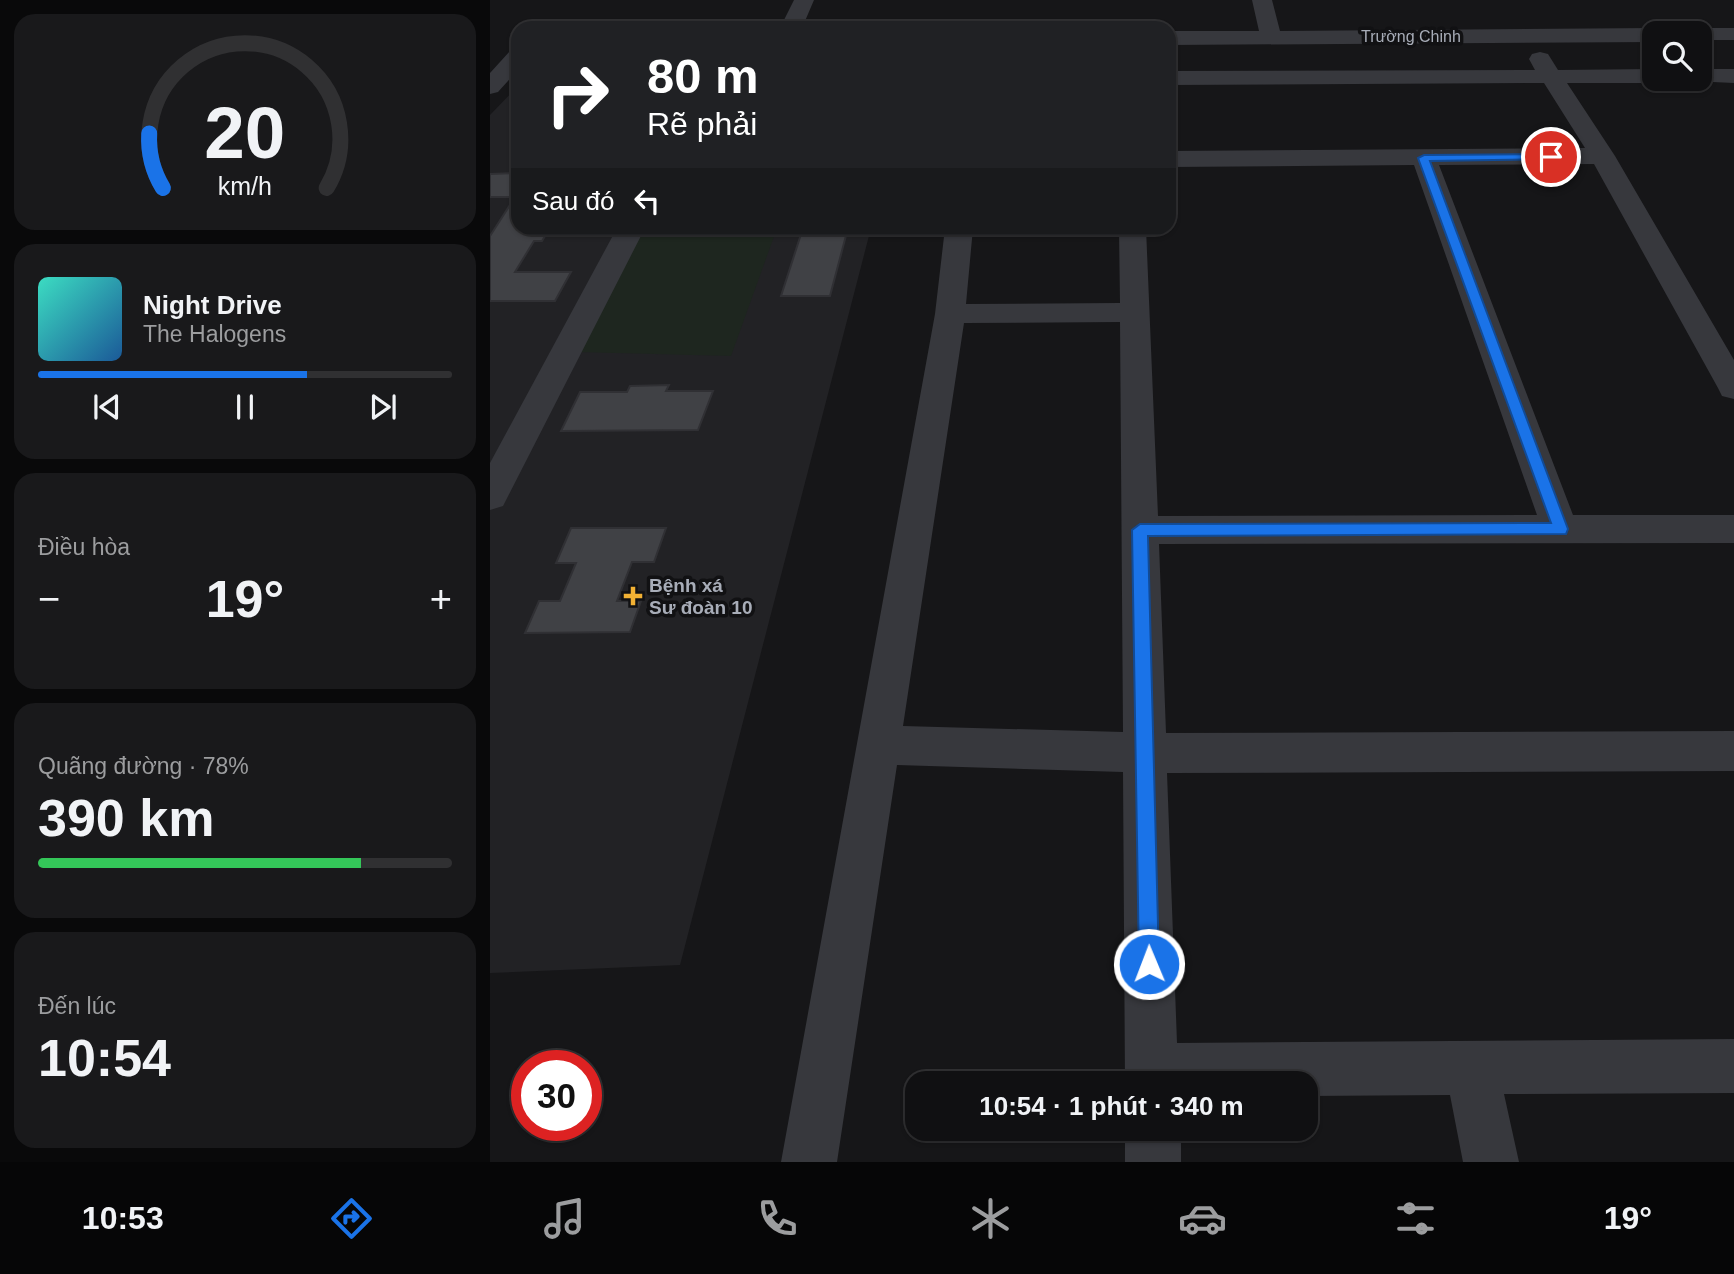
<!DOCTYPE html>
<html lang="vi">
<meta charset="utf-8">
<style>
body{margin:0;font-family:Helvetica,sans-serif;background:#19191b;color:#f1f3f6;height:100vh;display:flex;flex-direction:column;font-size:26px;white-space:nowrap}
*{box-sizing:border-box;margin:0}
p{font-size:23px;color:#9c9d9f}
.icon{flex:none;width:38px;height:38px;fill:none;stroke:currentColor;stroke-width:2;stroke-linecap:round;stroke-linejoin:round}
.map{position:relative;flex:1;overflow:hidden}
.side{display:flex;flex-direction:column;gap:14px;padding:14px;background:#09090a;width:490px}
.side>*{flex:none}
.banner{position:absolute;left:21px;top:21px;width:665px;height:214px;border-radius:21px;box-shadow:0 2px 5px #0004,0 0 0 2px #303032;background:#202124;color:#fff;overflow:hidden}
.tools{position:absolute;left:1152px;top:21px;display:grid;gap:14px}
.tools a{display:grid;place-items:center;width:70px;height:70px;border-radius:14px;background:#101012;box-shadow:0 2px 5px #0004,0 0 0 2px #303032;font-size:35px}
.speed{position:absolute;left:21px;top:1050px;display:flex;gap:14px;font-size:35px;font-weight:700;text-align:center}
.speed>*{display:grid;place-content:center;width:91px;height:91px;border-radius:50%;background:#101012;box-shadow:0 2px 5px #0004,0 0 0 2px #303032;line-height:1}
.speed .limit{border:10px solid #d22;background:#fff;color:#111}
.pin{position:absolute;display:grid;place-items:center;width:60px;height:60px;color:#fff;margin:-30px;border:4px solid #fff;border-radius:50%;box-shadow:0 2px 7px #0007}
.me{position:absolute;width:77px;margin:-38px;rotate:359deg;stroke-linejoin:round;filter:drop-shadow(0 0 5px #0008)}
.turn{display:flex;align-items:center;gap:24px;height:147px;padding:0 21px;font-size:32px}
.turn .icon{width:91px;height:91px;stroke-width:2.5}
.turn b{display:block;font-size:49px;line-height:60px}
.then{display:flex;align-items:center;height:66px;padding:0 21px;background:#0003;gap:14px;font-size:26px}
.big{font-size:52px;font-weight:800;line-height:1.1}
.side .widget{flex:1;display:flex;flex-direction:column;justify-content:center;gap:10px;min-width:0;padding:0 24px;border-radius:21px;background:#19191b}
.side .dial{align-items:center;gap:0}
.dial svg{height:182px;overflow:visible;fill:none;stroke:#303032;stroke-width:7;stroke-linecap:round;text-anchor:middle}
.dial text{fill:#f1f3f6;stroke:none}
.song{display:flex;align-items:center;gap:21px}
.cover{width:84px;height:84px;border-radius:10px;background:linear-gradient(135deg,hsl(170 70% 55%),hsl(210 70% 35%))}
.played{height:7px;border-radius:4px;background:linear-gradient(90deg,#1a73e8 65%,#303032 65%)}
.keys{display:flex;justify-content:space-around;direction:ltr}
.heat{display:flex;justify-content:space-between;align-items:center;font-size:38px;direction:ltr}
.charge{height:10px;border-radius:5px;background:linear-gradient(90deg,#34c759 78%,#303032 0)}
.trip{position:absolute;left:415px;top:1071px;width:413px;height:70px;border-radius:21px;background:#101012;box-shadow:0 2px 5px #0004,0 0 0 2px #303032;font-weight:800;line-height:70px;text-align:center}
.dock{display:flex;height:112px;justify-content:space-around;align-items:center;background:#060607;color:#9c9d9f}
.dock .icon{width:49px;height:49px}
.dock .active{color:#1a73e8}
.dock b{font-size:32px;color:#f1f3f6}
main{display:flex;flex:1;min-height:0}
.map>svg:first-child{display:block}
.built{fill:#222225}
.green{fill:#1e261f}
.building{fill:#404145;stroke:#303034;stroke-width:2}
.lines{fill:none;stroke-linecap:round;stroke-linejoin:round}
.minor{fill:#37383d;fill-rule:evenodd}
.route{fill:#1a73e8;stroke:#114b97;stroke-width:2}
.poi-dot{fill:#f2b134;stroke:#111113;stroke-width:2.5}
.labels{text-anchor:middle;stroke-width:7;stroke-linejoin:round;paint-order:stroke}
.far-street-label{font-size:16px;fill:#a8adb8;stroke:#111113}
.poi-label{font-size:19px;font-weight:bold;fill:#a8adb8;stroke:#111113;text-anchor:start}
</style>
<main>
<section class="side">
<div class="widget dial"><svg viewBox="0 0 100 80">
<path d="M14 69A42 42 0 1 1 86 69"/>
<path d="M14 69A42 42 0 0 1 8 45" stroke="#1a73e8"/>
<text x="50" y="56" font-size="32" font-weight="700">20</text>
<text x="50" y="72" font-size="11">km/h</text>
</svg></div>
<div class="widget">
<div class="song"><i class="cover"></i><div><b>Night Drive</b><p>The Halogens</p></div></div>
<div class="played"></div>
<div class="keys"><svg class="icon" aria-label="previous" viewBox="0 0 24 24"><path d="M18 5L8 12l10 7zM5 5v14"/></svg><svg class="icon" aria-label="pause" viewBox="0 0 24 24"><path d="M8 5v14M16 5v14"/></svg><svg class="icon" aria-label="next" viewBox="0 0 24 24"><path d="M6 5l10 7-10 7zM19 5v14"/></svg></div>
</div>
<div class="widget"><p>Điều hòa</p>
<div class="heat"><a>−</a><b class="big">19°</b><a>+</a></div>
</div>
<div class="widget"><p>Quãng đường · 78%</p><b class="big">390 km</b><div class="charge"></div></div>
<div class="widget"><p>Đến lúc</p><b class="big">10:54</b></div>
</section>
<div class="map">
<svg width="1244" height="1162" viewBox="0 0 1244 1162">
<rect width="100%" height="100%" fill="#161618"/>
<path class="built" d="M28 86V228H381L190 965 0 973V115Z"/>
<path class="green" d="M152 228H287L241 356 87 352Z"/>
<path class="building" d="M28 173V228H60L52 241H44L25 272H81L65 301H0V236L25 197H0V174Z
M313 228H358L340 296H291Z
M179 385 176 391H223L208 430 71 431 90 392H137L140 386Z
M81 528H176L164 562H142L127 601H151L140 632 35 633 49 601H70L86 563H66Z"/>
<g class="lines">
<path class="minor" d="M304 0H324L312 28H290Z
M762 0H782L790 31 1164 28 1174 33H1164V42L679 45V31H769Z
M1209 28H1244V40H1209V33H1199Z
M28 49V70L8 92 0 94V73L20 51Z
M1050 52 1058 54 1068 70 1164 69V79H1174L1164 83H1077L1125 156 1244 360V399L1232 396 1228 388 1104 164 949 165 1083 515H1244V543L669 544 676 733 1244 731V771L677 773 687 1043 1244 1039V1093L1014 1094 1029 1162H973L960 1095 816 1096V1083H635L633 772 407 765 347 1162H291L445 314 455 228H483L476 304 630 303 629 228H656L668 516 1047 515 924 165 679 167V151L1095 148 1054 83 679 85V71L1045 70 1039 59 1042 54ZM630 322 633 732 413 726 474 323Z
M1209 69H1244V83L1201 81 1199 79H1209Z
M127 228H155L13 506 0 510V463Z
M635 1129H691V1162H635Z"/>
</g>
<path class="route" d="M1061 154 1066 157 1065 159 940 161 1078 529 1076 534 658 536 669 964 666 971 659 974 652 971 649 964 642 530 650 524 1061 523 928 158 934 155Z"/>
<path class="poi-dot" d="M139.5 585.5h7v7h7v7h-7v7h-7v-7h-7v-7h7z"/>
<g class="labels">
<g class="far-street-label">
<text x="921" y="42">Trường Chinh</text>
</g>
<g class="poi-label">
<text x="159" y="592">Bệnh xá<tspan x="159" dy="22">Sư đoàn 10</tspan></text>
</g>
</g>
</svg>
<div class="tools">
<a><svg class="icon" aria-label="search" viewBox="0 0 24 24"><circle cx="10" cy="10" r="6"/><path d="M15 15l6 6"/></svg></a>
</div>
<div class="speed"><div class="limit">30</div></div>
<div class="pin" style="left:1061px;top:157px;background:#d93025"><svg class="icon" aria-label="arrive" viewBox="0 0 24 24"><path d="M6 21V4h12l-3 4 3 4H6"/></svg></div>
<svg class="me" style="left:659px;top:964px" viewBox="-20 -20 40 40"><circle r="17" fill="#1a73e8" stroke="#fff" stroke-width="3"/><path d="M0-11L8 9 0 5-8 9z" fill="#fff"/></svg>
<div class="trip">10:54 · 1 phút · 340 m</div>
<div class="banner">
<div class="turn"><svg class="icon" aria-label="right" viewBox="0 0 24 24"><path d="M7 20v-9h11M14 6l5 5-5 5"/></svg><div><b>80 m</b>Rẽ phải</div></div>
<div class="then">Sau đó<svg class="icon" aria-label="left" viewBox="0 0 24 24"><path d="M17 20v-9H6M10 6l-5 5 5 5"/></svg></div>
</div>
</div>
</main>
<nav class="dock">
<b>10:53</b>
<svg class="icon active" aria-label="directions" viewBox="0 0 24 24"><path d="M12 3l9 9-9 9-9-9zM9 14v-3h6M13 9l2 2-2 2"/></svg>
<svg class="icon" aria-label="music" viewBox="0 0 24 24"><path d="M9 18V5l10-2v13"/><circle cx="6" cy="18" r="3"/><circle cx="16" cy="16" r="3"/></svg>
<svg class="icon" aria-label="phone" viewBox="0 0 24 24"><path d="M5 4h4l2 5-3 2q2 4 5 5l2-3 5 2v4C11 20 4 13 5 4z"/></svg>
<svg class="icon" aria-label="climate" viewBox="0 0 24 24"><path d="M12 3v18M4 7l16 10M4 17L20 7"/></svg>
<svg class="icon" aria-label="car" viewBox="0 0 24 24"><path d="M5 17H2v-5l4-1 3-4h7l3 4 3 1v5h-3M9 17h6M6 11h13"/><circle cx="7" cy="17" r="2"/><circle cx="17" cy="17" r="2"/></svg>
<svg class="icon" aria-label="filters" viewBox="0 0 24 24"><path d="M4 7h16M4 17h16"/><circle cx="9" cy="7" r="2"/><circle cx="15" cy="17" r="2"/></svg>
<b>19°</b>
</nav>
